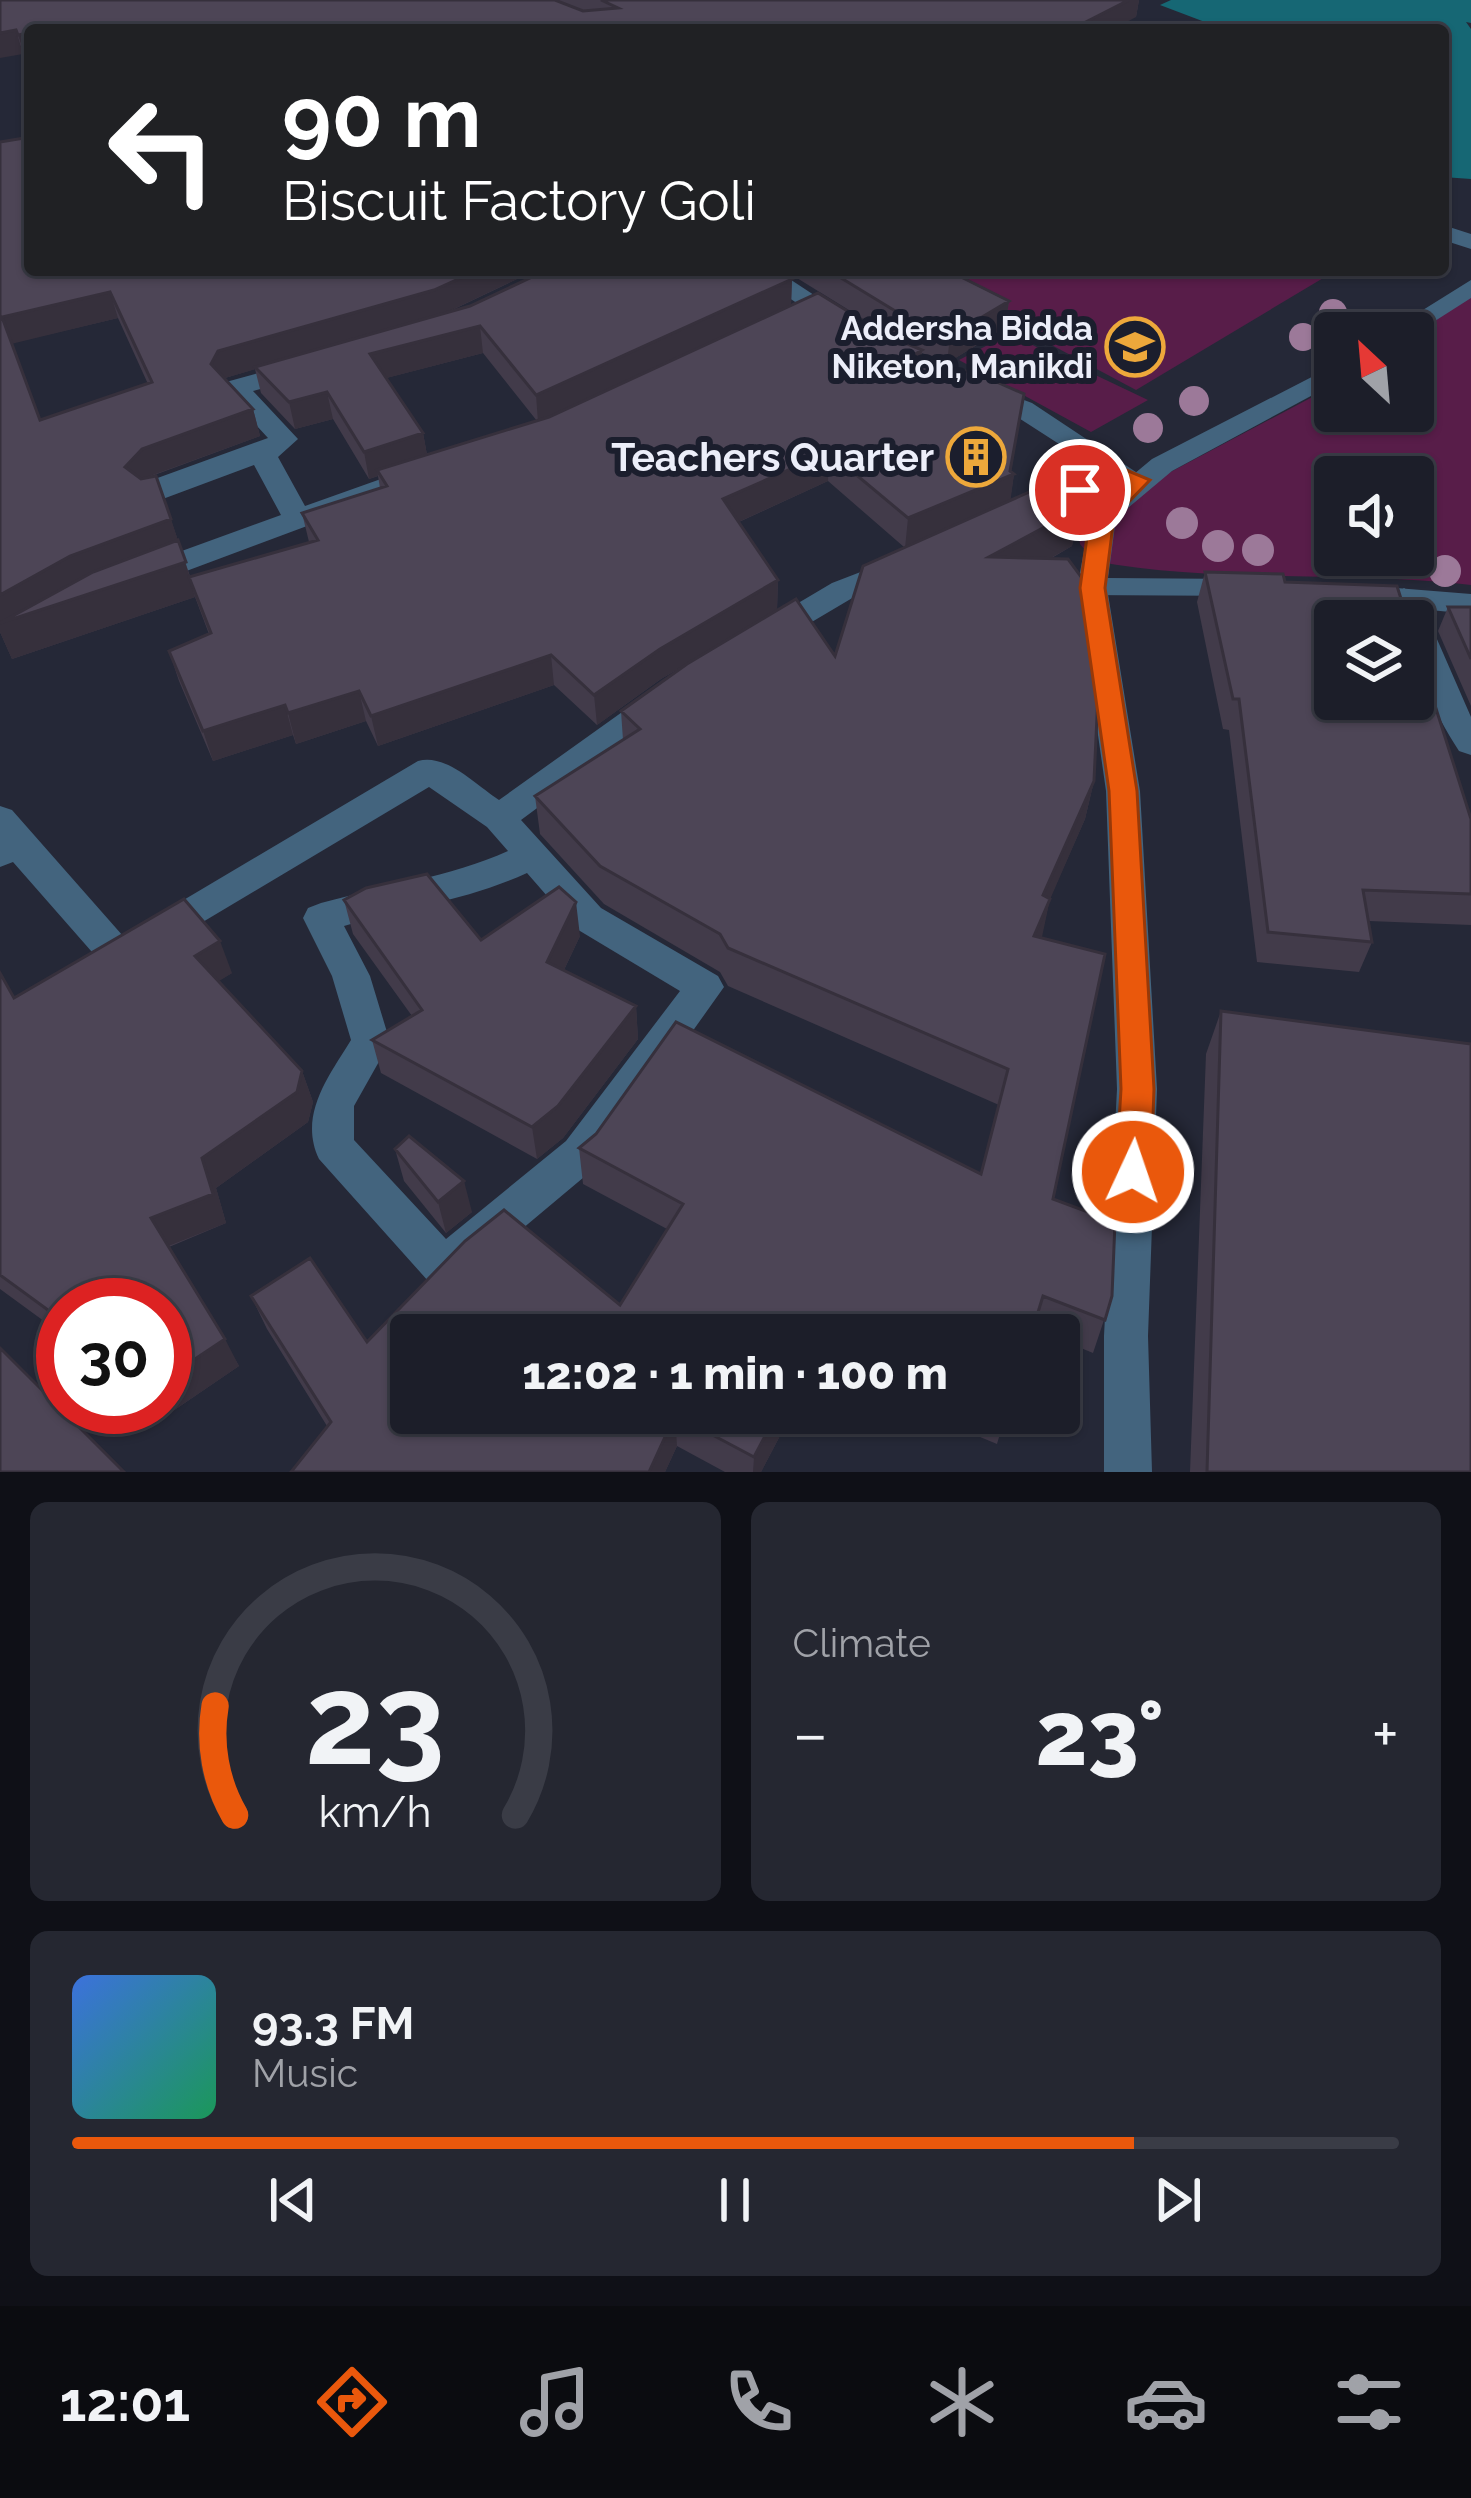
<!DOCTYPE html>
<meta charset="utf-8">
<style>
body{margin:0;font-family:Raleway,sans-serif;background:#252731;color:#f1f3f6;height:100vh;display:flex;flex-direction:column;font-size:45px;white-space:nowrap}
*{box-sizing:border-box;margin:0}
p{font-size:39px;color:#a0a2a8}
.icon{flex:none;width:66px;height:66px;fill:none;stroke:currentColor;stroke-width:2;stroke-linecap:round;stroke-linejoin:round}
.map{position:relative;height:1472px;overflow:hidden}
.drawer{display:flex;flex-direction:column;gap:30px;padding:30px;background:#0f1017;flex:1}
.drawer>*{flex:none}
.top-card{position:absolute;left:24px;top:24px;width:1425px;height:252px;border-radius:12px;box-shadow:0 3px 9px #0004,0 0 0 3px #3a3c46;background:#202124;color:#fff;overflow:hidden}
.needle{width:78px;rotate:334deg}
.controls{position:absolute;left:1314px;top:312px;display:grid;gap:24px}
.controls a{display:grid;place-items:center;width:120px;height:120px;border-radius:12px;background:#1c1e29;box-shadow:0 3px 9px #0004,0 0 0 3px #3a3c46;font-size:60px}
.speed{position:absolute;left:36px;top:1278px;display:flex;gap:24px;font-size:60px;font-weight:700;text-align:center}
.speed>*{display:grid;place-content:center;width:156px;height:156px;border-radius:50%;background:#1c1e29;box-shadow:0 3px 9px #0004,0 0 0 3px #3a3c46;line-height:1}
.speed .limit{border:18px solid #d22;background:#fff;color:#111}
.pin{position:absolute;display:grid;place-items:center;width:102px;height:102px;color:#fff;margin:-51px;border:6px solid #fff;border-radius:50%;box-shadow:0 3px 12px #0007}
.me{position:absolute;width:132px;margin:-66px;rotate:3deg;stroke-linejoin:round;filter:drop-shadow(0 0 9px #0008)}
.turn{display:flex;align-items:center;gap:42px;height:252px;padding:0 60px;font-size:54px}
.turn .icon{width:156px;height:156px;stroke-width:2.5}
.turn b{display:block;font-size:84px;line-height:102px}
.big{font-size:90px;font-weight:800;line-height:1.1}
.drawer .tile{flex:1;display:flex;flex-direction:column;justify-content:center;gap:18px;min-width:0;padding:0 42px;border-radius:18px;background:#252731}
.drawer .dial{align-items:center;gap:0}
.dial svg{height:312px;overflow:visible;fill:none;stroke:#3a3c46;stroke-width:7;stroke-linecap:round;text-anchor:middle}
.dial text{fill:#f1f3f6;stroke:none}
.song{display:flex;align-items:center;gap:36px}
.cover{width:144px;height:144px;border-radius:18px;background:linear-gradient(135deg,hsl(220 70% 55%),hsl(150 70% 35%))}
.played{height:12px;border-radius:6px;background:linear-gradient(90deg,#ea580c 80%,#3a3c46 80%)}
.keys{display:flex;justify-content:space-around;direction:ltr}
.heat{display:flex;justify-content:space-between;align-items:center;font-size:66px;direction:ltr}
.drawer .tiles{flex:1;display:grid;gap:30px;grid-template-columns:1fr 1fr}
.tile:last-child{grid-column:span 2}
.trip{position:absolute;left:390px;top:1314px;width:690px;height:120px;border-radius:12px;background:#1c1e29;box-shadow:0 3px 9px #0004,0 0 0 3px #3a3c46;font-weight:800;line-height:120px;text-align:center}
.tabs{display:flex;height:192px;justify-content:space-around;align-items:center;background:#0b0c10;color:#a0a2a8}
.tabs .icon{width:84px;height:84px}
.tabs .selected{color:#ea580c}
.tabs b{font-size:54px;color:#f1f3f6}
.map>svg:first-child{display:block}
.green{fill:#581d49;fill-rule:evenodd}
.water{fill:#166774}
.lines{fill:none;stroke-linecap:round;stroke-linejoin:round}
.minor{fill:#43647e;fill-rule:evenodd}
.tertiary{fill:#43647e;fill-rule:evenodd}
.tree{fill:#9c7999}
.wall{fill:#423b4a;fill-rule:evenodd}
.shaded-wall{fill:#36303c}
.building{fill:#4d4556;stroke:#36303c;stroke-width:3;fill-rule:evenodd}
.route{fill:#ea580c;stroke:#983908;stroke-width:3}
.labels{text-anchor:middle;stroke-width:12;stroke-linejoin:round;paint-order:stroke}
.far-poi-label{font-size:33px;font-weight:bold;fill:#eceef9;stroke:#1b1e2d;text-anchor:end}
.poi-label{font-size:39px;font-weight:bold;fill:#eceef9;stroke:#1b1e2d;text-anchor:end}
</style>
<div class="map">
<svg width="1471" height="1472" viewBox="0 0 1471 1472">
<rect width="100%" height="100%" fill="#252837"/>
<path class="green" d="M911 270H1333L1335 271 1136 390Z
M1471 293V585C1346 570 1217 584 1094 561L1080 544 1078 528 1095 512 1335 385V411H1413V333ZM1335 477H1413V555H1335Z
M1009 334 1148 400 1091 432 959 360Z"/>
<path class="water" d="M1171 0H1471V23L1466 22 1471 29V179L1443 177V30H1226L1160 5Z"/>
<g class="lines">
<path class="minor" d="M747 270H776L855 322 842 330 833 327Z
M302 361 315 369 311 375 253 391 298 439 278 457 305 506 423 464 437 473 433 479 157 582H135L131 575 135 568 281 515 254 465 152 503 138 494 152 480 268 438 222 388 226 382Z
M984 385 1032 403 1145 478 1141 484H1120L1032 521H1012L1008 515 1012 509 1101 471 1014 415 975 399 971 393Z
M897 558 908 561 912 568 908 575 854 597 778 642H756L751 635 756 628 832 583Z
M1092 578 1107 588 1140 791 1157 1089 1148 1336 1152 1472H1104V1336L1117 1089 1106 791 1077 588Z
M1404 588 1419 598 1471 717V755L1459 751C1433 710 1413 670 1413 621H1398L1389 598Z
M657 692 668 695 673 703 668 711 521 820 601 908 718 976 724 987 596 1167 459 1282 444 1288 429 1282 319 1159C298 1115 329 1076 351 1040L332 976 303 918 308 908 321 903C383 886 450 877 508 851L487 827 429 787 119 972 106 968 13 862 0 867V806L12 810 123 936 418 761C446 753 476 785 499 800L646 695ZM527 873 575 928 680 991 566 1141 446 1239 354 1140V1106L390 1042 370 976 344 926C406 908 468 900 527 873Z"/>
<path class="tertiary" d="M1443 225 1471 234V249L1443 240Z
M1471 280V298L1413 335 1386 333Z
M1335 365V383L1172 471 1116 518 1108 578 1242 579 1253 582 1257 589 1253 596 1081 595 1077 588 1092 509 1152 459Z
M1359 585 1471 594V614L1348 602 1344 595 1348 588Z"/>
</g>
<g class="tree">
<circle cx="1333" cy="313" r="14"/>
<circle cx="1303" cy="337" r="14"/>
<circle cx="1194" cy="401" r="15"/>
<circle cx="1148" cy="428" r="15"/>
<circle cx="1182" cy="523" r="16"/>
<circle cx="1218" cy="546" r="16"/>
<circle cx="1258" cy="550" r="16"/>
<circle cx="1445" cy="571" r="16"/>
</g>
<path class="wall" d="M0 0H1139L1136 17 30 30V58L26 59Z
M30 137V270H536L448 312 470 306 547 270H778L792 279 791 305 549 417 818 293 894 338 784 270H947L1009 301 1005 328 947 363 922 353 921 366 974 372 1024 394 1011 472 1014 474 1010 500 1045 485 1080 508 1072 546 1050 559H1068L1085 582 1099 674 1094 781 1085 819 1050 898 1041 938 1105 954 1053 1199 1115 1222 1112 1296 1093 1353 1059 1339V1335H1049L1034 1329 1032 1335H411V1413H792L761 1472H725L677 1446 665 1472H291L327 1426 267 1329 251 1296 310 1258 367 1342 465 1241 504 1210 620 1305 667 1229 583 1184 579 1148 596 1134 676 1022 981 1174 999 1105 728 986 720 972 604 904 540 834 535 796 623 740 621 711 687 664 661 679 597 725 554 685 378 746 366 721 296 744 293 735 213 761 179 681 169 651 209 634 195 597 12 659 0 632V142ZM118 318 148 384 40 420 12 343ZM483 353 537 421 427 455 423 433 386 378ZM255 369 261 393 295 429 333 419 369 479 378 476 380 488 302 513 309 542 190 576 156 476 149 477 260 436 253 409 225 378ZM828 481 904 547 863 566 835 656 796 599 692 661 777 610 778 580 739 522Z
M1205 572 1285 582 1471 894V925L1369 921 1372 942 1359 972 1257 962 1229 730 1223 729 1197 602Z
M1448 607H1471V706L1438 631Z
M344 900 481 940 580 936 564 970 636 1006 638 1039 563 1138 537 1159 381 1073 372 1040 412 1016 353 934Z
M0 973 14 998 232 973 218 981 302 1071 313 1102 308 1122 216 1188 226 1223 169 1247 239 1366 170 1413 162 1407H165V1305H63V1335L0 1289Z
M1221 1011 1471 1472H1190L1206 1054Z
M395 1149 472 1212 446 1233 404 1181Z
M862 1413H901L896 1427Z
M922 1413H1006L997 1444Z"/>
<path class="shaded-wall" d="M1129 0H1139L1136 17 1112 30H1070Z
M16 30 23 54 0 58V33Z
M30 33V58L26 59 18 35Z
M478 270H536L437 317 225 378 211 364 218 351Z
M792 279 791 305 538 422 536 395Z
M110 292 118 318 11 344 2 317Z
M1009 301 1005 328 947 363 950 336Z
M480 326 483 353 375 381 370 354Z
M922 350 920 379 899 364Z
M327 392 333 419 295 429 289 402Z
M1024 394 1010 476 1014 474 1010 504 905 548 908 518Z
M253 409 260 436 150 476 134 494 125 467 142 449Z
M423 433 428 460 377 470 378 476 369 479 364 452Z
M829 452 828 481 723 529V499Z
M1080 508 1072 546 983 596 989 557Z
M171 519 196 596 189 577 195 597 12 659 0 632V595L70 556Z
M778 580 777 610 661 679 597 725 594 695 660 649Z
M551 655 554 685 378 746 371 716Z
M359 691 366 721 296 744 288 713Z
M285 705 293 735 213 761 203 731Z
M1094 781 1085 819 1035 934 1043 895Z
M1050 899 1042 937 1026 974 1034 936Z
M576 902 580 936 552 995 547 962Z
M220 941 232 973 208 988 195 956Z
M636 1006 638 1039 563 1138 537 1159 532 1127Z
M302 1071 313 1102 308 1122 216 1188 226 1223 166 1247 151 1218 202 1158Z
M464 1181 472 1212 446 1233 438 1202Z
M225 1339 239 1366 170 1413 165 1405V1379Z
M777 1413H792L761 1472H753L754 1457Z
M675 1415 677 1446 665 1472H649Z"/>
<path class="building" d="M0 0H555L583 11 618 8 601 0H1129L1070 30H30V33L18 35 16 30 0 33Z
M30 137V270H478L434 290 218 351 211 364 253 409 142 449 125 467 141 479 156 476 171 519 70 556 0 595V142ZM110 292 152 382 40 420 2 317Z
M547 270H778L792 279 536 395 480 326 370 354 423 433 364 452 327 392 289 402 255 367 470 306Z
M828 270H947L1009 301 950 336 910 320Z
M818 293 888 336 922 350 899 364 974 372 1024 394 1010 471 1014 474 908 518 829 452 723 499 778 580 660 649 594 695 551 655 371 716 359 691 288 713 285 705 203 731 169 651 211 633 189 577 318 540 302 513 387 486 377 470 549 417Z
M1045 485 1080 508 989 557 1068 559 1085 582 1099 674 1094 781 1043 895 1050 899 1034 936 1105 954 1053 1199 1115 1222 1112 1296 1105 1320 1043 1296 1031 1335H411V1413H777L754 1457 675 1415 649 1472H291L331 1422 251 1296 310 1258 367 1342 465 1241 504 1210 620 1305 683 1204 579 1148 596 1134 676 1022 981 1174 1008 1069 728 948 720 934 600 866 535 796 640 729 621 711 687 664 796 599 835 656 863 566Z
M178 540 186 562 0 623 93 572Z
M1205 572 1283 574 1285 582 1397 586 1408 621H1335V699H1413V636L1471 819V894L1363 890 1372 942 1268 932 1239 699H1233Z
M1448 607H1471V659Z
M427 874 481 940 559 887 576 902 547 962 636 1006 558 1106 532 1127 372 1040 422 1010 344 900 366 888Z
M184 899 220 941 195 956 302 1071 297 1092 202 1158 213 1194 151 1218 225 1339 165 1379V1305H63V1321L0 1275V973L14 998Z
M1221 1011 1471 1044V1472H1207Z
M409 1136 464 1181 438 1202 395 1149Z
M0 1348 124 1472H0Z"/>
<path class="route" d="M1119 467 1150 480 1114 517 1105 588 1137 791 1154 1089 1151 1172 1146 1182 1133 1187 1121 1182 1116 1172 1121 1089 1109 791 1080 588 1090 515 1123 483 1080 497 1068 490Z"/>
<defs>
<symbol id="school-ring" viewBox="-11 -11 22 22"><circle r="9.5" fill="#1b1e2d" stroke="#eda83b" stroke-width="1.5"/><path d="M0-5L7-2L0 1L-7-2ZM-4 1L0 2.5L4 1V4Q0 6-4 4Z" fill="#eda83b"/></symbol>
<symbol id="building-ring" viewBox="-11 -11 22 22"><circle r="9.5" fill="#1b1e2d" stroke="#eda83b" stroke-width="1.5"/><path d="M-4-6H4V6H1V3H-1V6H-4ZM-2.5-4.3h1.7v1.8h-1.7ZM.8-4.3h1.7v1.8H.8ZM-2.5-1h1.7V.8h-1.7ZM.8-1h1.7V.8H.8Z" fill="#eda83b"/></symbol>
</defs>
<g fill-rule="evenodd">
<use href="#school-ring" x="1102" y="314" width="66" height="66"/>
<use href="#building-ring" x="943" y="424" width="66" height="66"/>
</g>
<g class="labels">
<g class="far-poi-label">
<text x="1093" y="340">Addersha Bidda<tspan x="1093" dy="38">Niketon, Manikdi</tspan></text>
</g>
<g class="poi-label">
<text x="934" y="471">Teachers Quarter</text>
</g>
</g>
</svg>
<div class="controls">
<a><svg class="needle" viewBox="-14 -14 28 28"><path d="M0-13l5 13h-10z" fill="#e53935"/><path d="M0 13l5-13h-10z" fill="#a0a2a8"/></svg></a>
<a><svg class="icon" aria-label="sound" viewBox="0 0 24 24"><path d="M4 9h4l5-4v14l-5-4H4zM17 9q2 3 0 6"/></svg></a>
<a><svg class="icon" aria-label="layers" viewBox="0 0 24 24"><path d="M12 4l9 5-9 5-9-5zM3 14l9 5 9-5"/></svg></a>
</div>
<div class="speed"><div class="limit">30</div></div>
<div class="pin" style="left:1080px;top:490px;background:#d93025"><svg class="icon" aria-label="arrive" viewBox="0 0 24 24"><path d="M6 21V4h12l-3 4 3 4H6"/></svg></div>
<svg class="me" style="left:1133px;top:1172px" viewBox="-20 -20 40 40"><circle r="17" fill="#ea580c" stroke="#fff" stroke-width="3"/><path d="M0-11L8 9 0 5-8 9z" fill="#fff"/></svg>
<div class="trip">12:02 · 1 min · 100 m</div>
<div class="top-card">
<div class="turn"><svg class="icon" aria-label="left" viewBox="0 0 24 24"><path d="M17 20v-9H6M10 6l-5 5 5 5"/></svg><div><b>90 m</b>Biscuit Factory Goli</div></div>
</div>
</div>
<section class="drawer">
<div class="tiles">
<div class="tile dial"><svg viewBox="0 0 100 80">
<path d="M14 69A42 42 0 1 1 86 69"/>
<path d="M14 69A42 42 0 0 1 9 41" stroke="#ea580c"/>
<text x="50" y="56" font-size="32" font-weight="700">23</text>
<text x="50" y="72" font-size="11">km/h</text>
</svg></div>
<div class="tile"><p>Climate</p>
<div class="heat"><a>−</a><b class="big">23°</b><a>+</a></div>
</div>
<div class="tile">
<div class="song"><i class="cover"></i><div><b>93.3 FM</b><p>Music</p></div></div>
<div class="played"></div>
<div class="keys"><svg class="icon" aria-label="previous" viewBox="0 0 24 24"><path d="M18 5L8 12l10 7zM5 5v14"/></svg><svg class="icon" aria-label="pause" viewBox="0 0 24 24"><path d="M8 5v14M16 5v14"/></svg><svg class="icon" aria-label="next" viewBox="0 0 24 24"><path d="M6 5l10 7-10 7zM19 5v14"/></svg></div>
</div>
</div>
</section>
<nav class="tabs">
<b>12:01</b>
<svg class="icon selected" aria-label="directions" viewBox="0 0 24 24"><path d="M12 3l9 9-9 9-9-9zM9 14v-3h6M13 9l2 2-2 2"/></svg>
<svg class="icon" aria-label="music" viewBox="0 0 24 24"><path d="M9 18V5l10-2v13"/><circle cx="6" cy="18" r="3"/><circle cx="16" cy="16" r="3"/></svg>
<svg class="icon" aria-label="phone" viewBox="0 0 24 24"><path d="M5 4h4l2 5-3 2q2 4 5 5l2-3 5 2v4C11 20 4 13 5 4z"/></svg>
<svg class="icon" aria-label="climate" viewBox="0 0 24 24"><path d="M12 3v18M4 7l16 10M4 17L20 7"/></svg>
<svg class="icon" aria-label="car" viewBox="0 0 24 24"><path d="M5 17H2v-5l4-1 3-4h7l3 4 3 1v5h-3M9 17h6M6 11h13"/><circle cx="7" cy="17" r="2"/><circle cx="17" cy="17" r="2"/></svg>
<svg class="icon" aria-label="filters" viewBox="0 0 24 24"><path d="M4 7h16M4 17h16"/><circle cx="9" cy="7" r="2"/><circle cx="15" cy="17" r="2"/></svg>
</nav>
